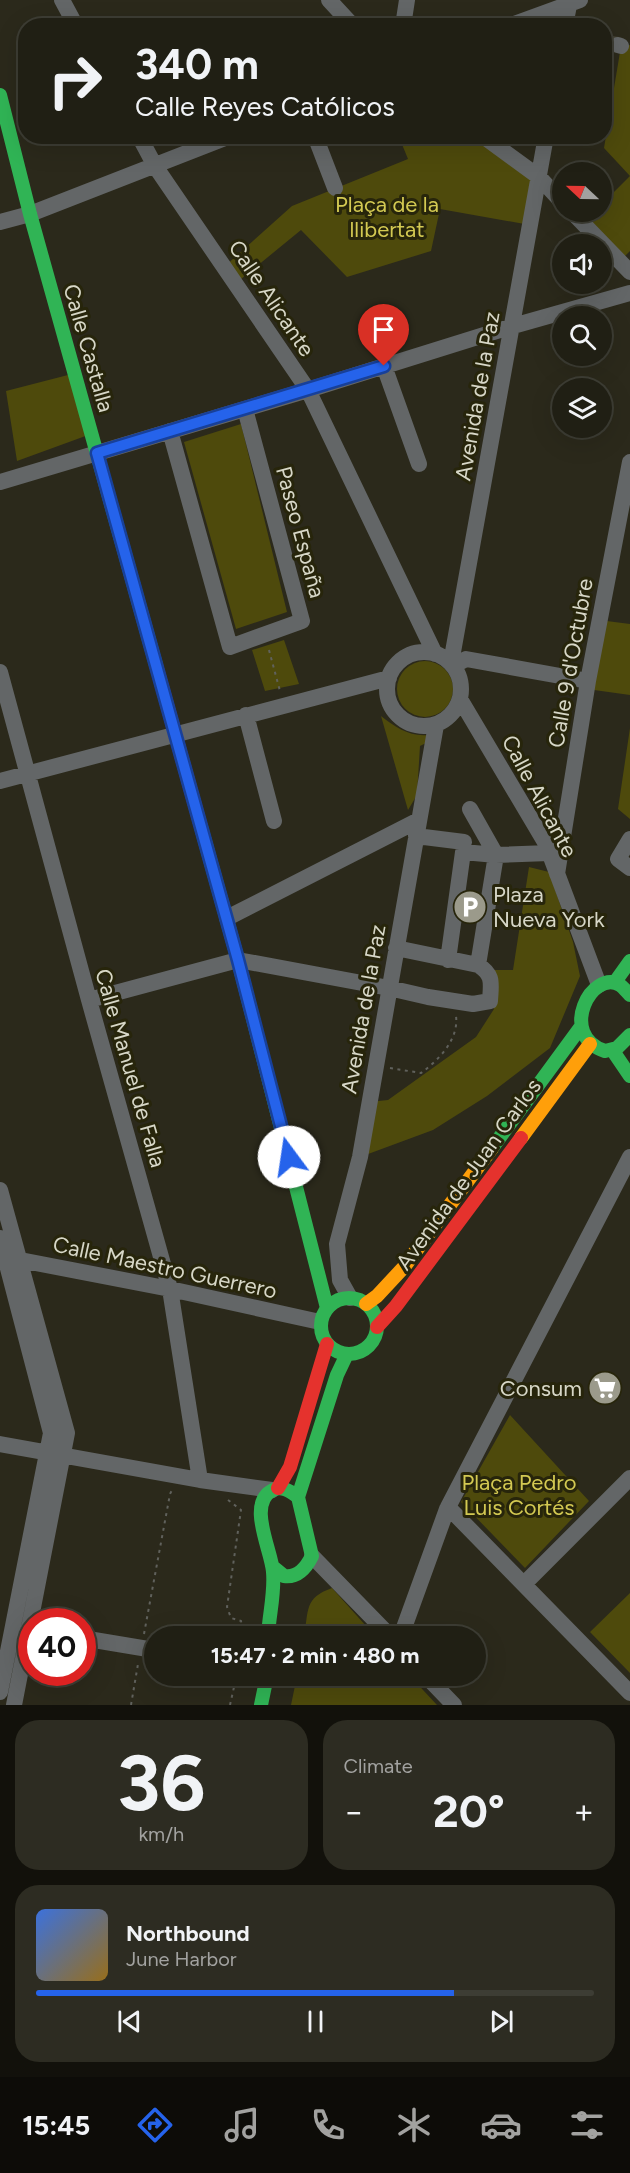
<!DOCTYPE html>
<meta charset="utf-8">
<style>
body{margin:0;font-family:Figtree,sans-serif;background:#2d2c22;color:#f1f3f6;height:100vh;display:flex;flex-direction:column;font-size:22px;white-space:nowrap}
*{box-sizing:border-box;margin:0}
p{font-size:20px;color:#a2a2a0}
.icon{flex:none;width:33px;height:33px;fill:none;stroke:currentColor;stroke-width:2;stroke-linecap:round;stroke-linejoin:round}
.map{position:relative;height:1705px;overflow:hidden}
.sheet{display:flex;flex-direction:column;gap:15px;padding:15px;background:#12110b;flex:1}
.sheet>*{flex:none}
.banner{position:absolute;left:18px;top:18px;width:594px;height:126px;border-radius:24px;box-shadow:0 6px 24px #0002,0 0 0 2px #3d3d34;background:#201f14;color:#f1f3f6;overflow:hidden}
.needle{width:39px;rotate:292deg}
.tools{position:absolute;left:552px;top:162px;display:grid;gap:12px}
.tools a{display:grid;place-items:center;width:60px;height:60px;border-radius:50%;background:#201f14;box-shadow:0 6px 24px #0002,0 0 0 2px #3d3d34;font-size:30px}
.speed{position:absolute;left:18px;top:1608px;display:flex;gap:12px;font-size:30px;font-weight:700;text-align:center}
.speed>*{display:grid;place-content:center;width:78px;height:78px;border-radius:50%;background:#201f14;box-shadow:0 6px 24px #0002,0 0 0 2px #3d3d34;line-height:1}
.speed .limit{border:9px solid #d22;background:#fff;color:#111}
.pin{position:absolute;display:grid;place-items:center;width:51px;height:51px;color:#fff;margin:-62px -26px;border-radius:50% 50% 50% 0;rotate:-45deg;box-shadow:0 0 6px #0007}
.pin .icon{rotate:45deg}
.me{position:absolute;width:66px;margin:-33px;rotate:346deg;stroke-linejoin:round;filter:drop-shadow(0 0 4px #0008)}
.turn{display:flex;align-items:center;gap:21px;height:126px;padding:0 18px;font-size:27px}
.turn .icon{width:78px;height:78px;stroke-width:2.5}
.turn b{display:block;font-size:42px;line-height:51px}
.big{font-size:45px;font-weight:700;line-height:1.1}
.sheet .card{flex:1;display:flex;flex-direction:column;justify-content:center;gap:9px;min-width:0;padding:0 21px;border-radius:24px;background:#2d2c22}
.sheet .dial{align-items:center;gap:0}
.dial b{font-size:78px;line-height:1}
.song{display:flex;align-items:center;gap:18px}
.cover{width:72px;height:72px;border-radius:9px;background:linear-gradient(135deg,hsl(220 70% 55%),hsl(40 70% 35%))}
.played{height:6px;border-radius:3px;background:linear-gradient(90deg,#2563eb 75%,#3d3d34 75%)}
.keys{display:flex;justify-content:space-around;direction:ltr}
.heat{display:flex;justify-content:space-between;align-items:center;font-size:33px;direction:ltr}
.sheet .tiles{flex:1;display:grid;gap:15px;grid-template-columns:1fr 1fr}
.card:last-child{grid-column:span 2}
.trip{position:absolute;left:144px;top:1626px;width:342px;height:60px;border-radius:30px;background:#201f14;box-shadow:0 6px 24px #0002,0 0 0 2px #3d3d34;font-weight:700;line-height:60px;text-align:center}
.tabs{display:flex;height:96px;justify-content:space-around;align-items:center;background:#0d0c08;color:#a2a2a0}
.tabs .icon{width:42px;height:42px}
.tabs .active{color:#2563eb}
.tabs b{font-size:27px;color:#f1f3f6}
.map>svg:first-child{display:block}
.green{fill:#4e4a0c}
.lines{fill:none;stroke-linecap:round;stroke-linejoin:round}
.street-tunnel{stroke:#454335;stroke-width:16;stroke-dasharray:16 8;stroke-linecap:butt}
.path{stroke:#60615c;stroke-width:2;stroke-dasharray:3 4.5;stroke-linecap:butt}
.street{stroke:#636667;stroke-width:16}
.fast{stroke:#30b455;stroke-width:14}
.slow{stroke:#ff9f0a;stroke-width:14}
.jam{stroke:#e5322d;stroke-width:14}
.route-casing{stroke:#184099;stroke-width:15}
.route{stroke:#2563eb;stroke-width:10}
.labels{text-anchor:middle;stroke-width:6;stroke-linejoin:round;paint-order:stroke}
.park-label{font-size:22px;fill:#d3c952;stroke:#27250b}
.street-label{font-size:22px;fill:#d7d7c7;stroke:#27250b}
.poi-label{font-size:22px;fill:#d7d7c7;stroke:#27250b;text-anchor:start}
</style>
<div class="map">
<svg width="630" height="1705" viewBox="0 0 630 1705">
<rect width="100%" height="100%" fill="#2b291b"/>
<path class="green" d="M630 45V176L604 148 621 46Z
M399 137H478L539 177 530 225 440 209 431 251 347 277 301 230 235 284 224 267 292 206 408 159Z
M630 176V251L620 261 582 222 593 212H602V204Z
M68 375 91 434 17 461 6 391Z
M241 424 287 612 236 629 184 442Z
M599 620 630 624V695L587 689Z
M284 640 299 684 265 691 252 650Z
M397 689a28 28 0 1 1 56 0a28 28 0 1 1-56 0Z
M381 716C395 727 410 737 428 735V742L420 746 417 795 408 810Z
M630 728V819L618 809Z
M529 867 549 872 573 942 580 976 550 1048 487 1096 433 1130 360 1157 369 1102 388 1100 476 1037 494 1009 490 1000 487 970H513Z
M510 1415 589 1501 525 1568 461 1502Z
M332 1588 375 1636H304C309 1610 304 1598 332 1588Z
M630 1593V1673L590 1632Z
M297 1676H410L437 1705H291Z"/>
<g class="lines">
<path class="street-tunnel" d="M604 43 618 45"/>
<path class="path" d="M269 650 280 691
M390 1068 421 1073C439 1060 459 1039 456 1016
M228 1500 241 1510 227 1607 231 1618 241 1621 242 1628 240 1636
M144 1634 170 1494 172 1490
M131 1705 138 1664
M230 1705 234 1687 231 1676"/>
<path class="street" d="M62 0 76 26
M329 0 353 26
M403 26 407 0
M509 26 580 0
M565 26 570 0
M618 45 621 46
M139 136 155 166 308 390 435 654
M315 136 335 188
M483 136 539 177 562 202
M572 212 630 272
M0 222 30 214 230 136
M384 366 419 464
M170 431 230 647 302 621 245 409
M0 482 308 390 513 326 630 293
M387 689a37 37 0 1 1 74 0a37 37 0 1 1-74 0Z
M451 663 546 136
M453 666 466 659 588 681
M0 672 89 1000 170 1289 200 1480
M460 699 546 844 599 985
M246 715 274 821
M0 781 389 678
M470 809 496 855 478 965
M416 836 464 842
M630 839 618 859 630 868
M557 874 588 681 630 462
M227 918 419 820
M448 960 463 852 496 855 549 853
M89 1000 238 960 389 988 428 997 473 1004 490 1001C491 983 494 975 478 965L396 948
M0 1190 67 1433 14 1705
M0 1238 51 1433 0 1692
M10 1258 170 1289 320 1322
M350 1298 340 1280 337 1244 360 1157 436 725
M0 1444 200 1480 272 1490
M448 1507 630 1693
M312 1556 390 1636
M524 1584 630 1478
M401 1636 447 1509 630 1157
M82 1638 154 1650
M426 1676 454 1705"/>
<path class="fast" d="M0 95 30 214 156 665
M201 827 238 960 327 1308
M615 982 630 961
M630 995C627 992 623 987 620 985 592 968 557 1035 605 1051L617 1048 630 1035
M613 1051 630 1076
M492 1148 580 1028
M321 1326a28 28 0 1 1 56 0a28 28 0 1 1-56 0Z
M298 1497 337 1375 347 1354
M268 1636C269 1615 275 1593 273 1572 272 1551 246 1503 273 1490 282 1485 291 1492 298 1497L312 1556C306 1568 298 1578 284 1576L273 1567
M261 1705 267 1676"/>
<path class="slow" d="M521 1138 590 1044
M366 1304 377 1296 404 1267 492 1148"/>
<path class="jam" d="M156 665 201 827
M377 1327 396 1306 521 1138
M278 1488 290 1467 327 1344"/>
</g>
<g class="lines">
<defs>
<path id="route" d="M289 1157 238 960 97 453 384 366"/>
</defs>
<use href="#route" class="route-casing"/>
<use href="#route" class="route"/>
</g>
<defs>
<symbol id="parking-disc" viewBox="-11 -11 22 22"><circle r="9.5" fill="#9b9a8b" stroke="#27250b"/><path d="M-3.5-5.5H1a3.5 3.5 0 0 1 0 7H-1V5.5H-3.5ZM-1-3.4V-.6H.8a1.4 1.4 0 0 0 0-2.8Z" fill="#fff"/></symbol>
<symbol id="supermarket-disc" viewBox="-11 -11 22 22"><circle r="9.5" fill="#9b9a8b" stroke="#27250b"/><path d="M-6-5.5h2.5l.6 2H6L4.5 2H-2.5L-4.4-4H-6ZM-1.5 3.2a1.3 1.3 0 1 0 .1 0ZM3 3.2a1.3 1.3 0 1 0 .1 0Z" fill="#fff"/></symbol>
</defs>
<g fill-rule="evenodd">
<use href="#parking-disc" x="451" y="888" width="38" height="38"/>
<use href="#supermarket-disc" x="586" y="1369" width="38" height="38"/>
</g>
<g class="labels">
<g class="park-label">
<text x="387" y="212">Plaça de la<tspan x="387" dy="25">llibertat</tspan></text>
<text x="519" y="1490">Plaça Pedro<tspan x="519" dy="25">Luis Cortés</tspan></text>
</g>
<g class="street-label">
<text transform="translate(272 298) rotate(56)" y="8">Calle Alicante</text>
<text transform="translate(89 348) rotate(74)" y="8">Calle Castalla</text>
<text transform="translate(477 396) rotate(-80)" y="8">Avenida de la Paz</text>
<text transform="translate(301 532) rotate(75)" y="8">Paseo España</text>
<text transform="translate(570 663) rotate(-80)" y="8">Calle 9 d'Octubre</text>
<text transform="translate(540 796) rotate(62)" y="8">Calle Alicante</text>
<text transform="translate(363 1009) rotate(-80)" y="8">Avenida de la Paz</text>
<text transform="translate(131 1068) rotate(74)" y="8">Calle Manuel de Falla</text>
<text transform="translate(468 1174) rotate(-54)" y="8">Avenida de Juan Carlos</text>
<text transform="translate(165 1267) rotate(12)" y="8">Calle Maestro Guerrero</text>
</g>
<g class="poi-label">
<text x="493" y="902">Plaza<tspan x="493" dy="25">Nueva York</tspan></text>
<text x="582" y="1396" text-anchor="end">Consum</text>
</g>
</g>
</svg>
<div class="tools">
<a><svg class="needle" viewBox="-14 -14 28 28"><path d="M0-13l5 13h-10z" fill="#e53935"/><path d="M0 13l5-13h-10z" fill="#a2a2a0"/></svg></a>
<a><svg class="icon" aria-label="sound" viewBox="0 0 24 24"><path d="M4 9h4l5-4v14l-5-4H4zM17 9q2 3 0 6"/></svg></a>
<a><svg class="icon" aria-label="search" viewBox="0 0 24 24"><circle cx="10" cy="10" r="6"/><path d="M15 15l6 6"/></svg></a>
<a><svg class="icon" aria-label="layers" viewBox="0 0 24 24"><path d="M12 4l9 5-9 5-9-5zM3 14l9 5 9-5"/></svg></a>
</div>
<div class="speed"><div class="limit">40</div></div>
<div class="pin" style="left:384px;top:366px;background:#d93025"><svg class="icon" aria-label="arrive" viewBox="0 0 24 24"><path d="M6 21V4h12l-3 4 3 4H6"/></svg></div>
<svg class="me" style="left:289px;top:1157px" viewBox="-20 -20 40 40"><circle r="19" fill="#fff"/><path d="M0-13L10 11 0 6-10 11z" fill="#2563eb"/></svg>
<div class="trip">15:47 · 2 min · 480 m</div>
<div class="banner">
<div class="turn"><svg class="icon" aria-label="right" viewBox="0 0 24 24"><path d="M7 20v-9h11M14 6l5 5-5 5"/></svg><div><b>340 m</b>Calle Reyes Católicos</div></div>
</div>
</div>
<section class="sheet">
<div class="tiles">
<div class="card dial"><b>36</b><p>km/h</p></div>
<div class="card"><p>Climate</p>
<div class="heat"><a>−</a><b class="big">20°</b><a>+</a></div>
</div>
<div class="card">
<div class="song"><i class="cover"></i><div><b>Northbound</b><p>June Harbor</p></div></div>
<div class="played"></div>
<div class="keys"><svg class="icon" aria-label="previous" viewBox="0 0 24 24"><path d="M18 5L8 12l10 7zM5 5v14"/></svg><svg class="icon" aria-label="pause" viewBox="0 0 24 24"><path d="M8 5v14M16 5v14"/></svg><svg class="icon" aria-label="next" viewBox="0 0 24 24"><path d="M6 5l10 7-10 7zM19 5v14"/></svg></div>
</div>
</div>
</section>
<nav class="tabs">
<b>15:45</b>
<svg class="icon active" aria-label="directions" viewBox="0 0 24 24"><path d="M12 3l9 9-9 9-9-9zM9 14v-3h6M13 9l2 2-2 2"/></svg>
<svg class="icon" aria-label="music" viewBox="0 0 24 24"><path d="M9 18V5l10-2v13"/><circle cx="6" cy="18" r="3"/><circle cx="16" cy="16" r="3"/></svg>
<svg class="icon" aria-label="phone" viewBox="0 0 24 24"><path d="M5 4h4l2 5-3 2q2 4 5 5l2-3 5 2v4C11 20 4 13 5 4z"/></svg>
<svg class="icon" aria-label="climate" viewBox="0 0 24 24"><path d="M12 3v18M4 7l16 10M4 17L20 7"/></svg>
<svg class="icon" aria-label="car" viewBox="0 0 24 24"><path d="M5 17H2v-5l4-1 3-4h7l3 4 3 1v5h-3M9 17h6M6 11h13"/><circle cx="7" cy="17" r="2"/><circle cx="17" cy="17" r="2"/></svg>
<svg class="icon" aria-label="filters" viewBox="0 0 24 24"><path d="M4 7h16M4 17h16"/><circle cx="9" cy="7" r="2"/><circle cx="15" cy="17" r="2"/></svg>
</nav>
